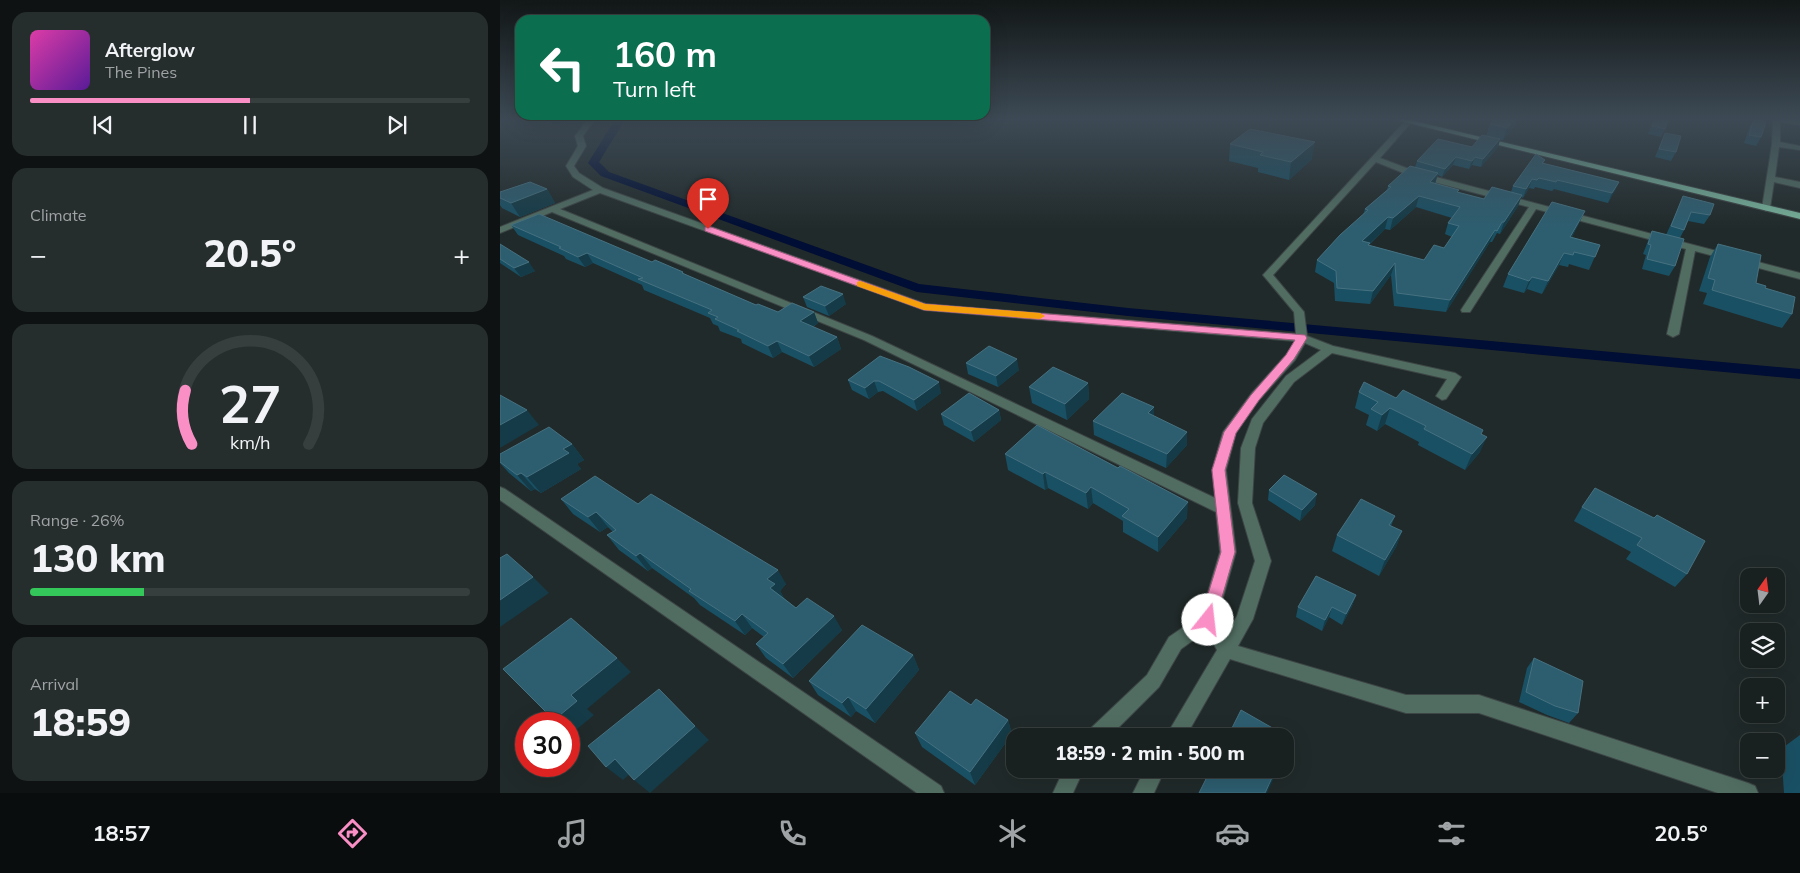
<!DOCTYPE html>
<meta charset="utf-8">
<style>
body{margin:0;font-family:Mulish,sans-serif;background:#262d2d;color:#f1f3f6;height:100vh;display:flex;flex-direction:column;font-size:19px;white-space:nowrap}
*{box-sizing:border-box;margin:0}
p{font-size:16px;color:#9fa3a5}
.icon{flex:none;width:28px;height:28px;fill:none;stroke:currentColor;stroke-width:2;stroke-linecap:round;stroke-linejoin:round}
.map{position:relative;flex:1;overflow:hidden}
.sheet{display:flex;flex-direction:column;gap:12px;padding:12px;background:#0e1212;width:500px}
.sheet>*{flex:none}
.guide{position:absolute;left:15px;top:15px;width:475px;height:105px;border-radius:15px;box-shadow:0 5px 20px #0002,0 0 0 1px #373e3e;background:#0b6e4f;color:#fff;overflow:hidden}
.needle{width:32px;rotate:14deg}
.fabs{position:absolute;left:1240px;top:568px;display:grid;gap:10px}
.fabs a{display:grid;place-items:center;width:45px;height:45px;border-radius:10px;background:#192020;box-shadow:0 5px 20px #0002,0 0 0 1px #373e3e;font-size:25px}
.speed{position:absolute;left:15px;top:712px;display:flex;gap:10px;font-size:25px;font-weight:700;text-align:center}
.speed>*{display:grid;place-content:center;width:65px;height:65px;border-radius:50%;background:#192020;box-shadow:0 5px 20px #0002,0 0 0 1px #373e3e;line-height:1}
.speed .limit{border:8px solid #d22;background:#fff;color:#111}
.pin{position:absolute;display:grid;place-items:center;width:42px;height:42px;color:#fff;margin:-51px -21px;border-radius:50% 50% 50% 0;rotate:-45deg;box-shadow:0 0 5px #0007}
.pin .icon{rotate:45deg}
.me{position:absolute;width:55px;margin:-28px;rotate:16deg;stroke-linejoin:round;filter:drop-shadow(0 0 4px #0008)}
.turn{display:flex;align-items:center;gap:18px;height:105px;padding:0 15px;font-size:22px}
.turn .icon{width:65px;height:65px;stroke-width:2.5}
.turn b{display:block;font-size:35px;line-height:42px}
.big{font-size:38px;font-weight:800;line-height:1.1}
.sheet .widget{flex:1;display:flex;flex-direction:column;justify-content:center;gap:8px;min-width:0;padding:0 18px;border-radius:15px;background:#262d2d}
.sheet .dial{align-items:center;gap:0}
.dial svg{height:130px;overflow:visible;fill:none;stroke:#373e3e;stroke-width:7;stroke-linecap:round;text-anchor:middle}
.dial text{fill:#f1f3f6;stroke:none}
.song{display:flex;align-items:center;gap:15px}
.cover{width:60px;height:60px;border-radius:8px;background:linear-gradient(135deg,hsl(320 70% 55%),hsl(270 70% 35%))}
.played{height:5px;border-radius:2px;background:linear-gradient(90deg,#fa8fc6 50%,#373e3e 50%)}
.keys{display:flex;justify-content:space-around;direction:ltr}
.heat{display:flex;justify-content:space-between;align-items:center;font-size:28px;direction:ltr}
.charge{height:8px;border-radius:4px;background:linear-gradient(90deg,#34c759 26%,#373e3e 0)}
.trip{position:absolute;left:506px;top:728px;width:288px;height:50px;border-radius:15px;background:#192020;box-shadow:0 5px 20px #0002,0 0 0 1px #373e3e;font-weight:800;line-height:50px;text-align:center}
.dock{display:flex;height:80px;justify-content:space-around;align-items:center;background:#0a0d0d;color:#9fa3a5}
.dock .icon{width:35px;height:35px}
.dock .on{color:#fa8fc6}
.dock b{font-size:22px;color:#f1f3f6}
main{display:flex;flex:1;min-height:0}
.map>svg:first-child{display:block}
.lines{fill:none;stroke-linecap:round;stroke-linejoin:round}
.canal{fill:#000d34;fill-rule:evenodd}
.minor-casing{stroke:#3d4545;stroke-width:2}
.major-casing{stroke:#3d4545;stroke-width:2}
.minor{fill:#516d62;fill-rule:evenodd}
.major{fill:#78b39b;fill-rule:evenodd}
.wall{fill:#1a5064;fill-rule:evenodd}
.shaded-wall{fill:#143b47}
.building{fill:#2d5e70;stroke:#467180;fill-rule:evenodd}
.route{fill:#fa8fc6;stroke:#a25d81}
.slow{fill:#f59e0b}
</style>
<main>
<section class="sheet">
<div class="widget">
<div class="song"><i class="cover"></i><div><b>Afterglow</b><p>The Pines</p></div></div>
<div class="played"></div>
<div class="keys"><svg class="icon" aria-label="previous" viewBox="0 0 24 24"><path d="M18 5L8 12l10 7zM5 5v14"/></svg><svg class="icon" aria-label="pause" viewBox="0 0 24 24"><path d="M8 5v14M16 5v14"/></svg><svg class="icon" aria-label="next" viewBox="0 0 24 24"><path d="M6 5l10 7-10 7zM19 5v14"/></svg></div>
</div>
<div class="widget"><p>Climate</p>
<div class="heat"><a>−</a><b class="big">20.5°</b><a>+</a></div>
</div>
<div class="widget dial"><svg viewBox="0 0 100 80">
<path d="M14 69A42 42 0 1 1 86 69"/>
<path d="M14 69A42 42 0 0 1 10 36" stroke="#fa8fc6"/>
<text x="50" y="56" font-size="32" font-weight="700">27</text>
<text x="50" y="72" font-size="11">km/h</text>
</svg></div>
<div class="widget"><p>Range · 26%</p><b class="big">130 km</b><div class="charge"></div></div>
<div class="widget"><p>Arrival</p><b class="big">18:59</b></div>
</section>
<div class="map">
<svg width="1300" height="793" viewBox="0 0 1300 793">
<rect width="100%" height="100%" fill="#212a2a"/>
<g class="lines">
<path class="canal" d="M116 118H126L99 162 109 172 419 284 628 308 1300 369V379L628 316 417 292 101 176 88 163Z"/>
<defs>
<path id="minor" d="M89 118H96L83 136 86 146 74 166 79 173 103 188 426 304 796 334 794 312 763 275 908 118H915L880 158 917 172 1300 273V279L1195 251 1179 334 1173 337 1167 334 1186 249 1036 209 970 312H962L961 310 1029 207 911 176 876 162 773 275 804 312 807 336 833 346 955 373 961 377 946 399 942 400 936 396 947 379 832 353 794 382 763 423 755 448 752 503 771 561 753 619 738 646 906 695H979L1248 783 1255 786 1258 793H1218L979 713H906L730 659 686 736H666L717 650 706 631 681 649 659 687 610 736H588L590 729 647 675 669 637 701 615 720 552 716 512 364 340 52 212 0 233V227L93 190 73 177 66 166 78 146 75 136ZM100 193 424 310 795 341 786 355 751 394 723 432 712 470 715 498 372 336 60 209ZM805 343 821 350 786 376 752 419 741 448 738 503 755 561 737 616 726 635 717 619 736 552 726 470 736 433 759 400 795 360Z
M1272 118 1300 121V125L1280 122V142L1300 146V150L1279 147 1275 177 1300 182V188L1274 182 1270 208 1266 211 1262 208 1272 144 1273 120Z
M0 487 5 489 441 786 444 793H417L0 500Z
M564 769H584L573 793H553Z
M645 769H665L654 793H633Z"/>
<path id="major" d="M888 118H901L1300 213V219Z"/>
</defs>
<use href="#minor" class="minor-casing"/>
<use href="#major" class="major-casing"/>
<use href="#minor" class="minor"/>
<use href="#major" class="major"/>
</g>
<path class="wall" d="M37 118H82L83 121 53 126Z
M1154 118H1169L1165 129 1161 137 1148 134Z
M1254 119 1261 137 1256 146 1244 143 1249 128Z
M990 124 1016 125 1003 140H1000L998 147 981 167 972 165 969 169 953 165 942 177 938 175 935 183 958 192 984 199 1011 192 1013 186 1045 160 1043 164 1119 182 1108 203 1054 189 1052 191 1035 187 1034 189 1029 188 1023 198 1021 197 1018 206 1000 234 997 233 992 242H990L946 312 894 306 891 275 870 304 835 301 834 283 815 272 817 260 863 215 865 209 887 190 888 186 915 167 917 161 972 147 986 136ZM916 207 952 218 948 223 945 234 952 237 944 248 924 260 869 245 885 229 890 230Z
M1165 133 1176 152 1171 161 1155 157Z
M730 144 812 159 789 180 758 172V168L729 161Z
M47 189 55 203 20 217 2 208 0 205V192Z
M1183 196 1210 215 1204 224 1188 221 1184 230 1180 238 1175 266 1169 276 1142 269 1146 255 1143 254 1148 241 1152 231 1166 235 1179 206Z
M1085 211 1072 237 1100 245 1089 270 1069 264 1068 267 1059 265 1042 294 1027 289 1024 293 1003 287 1008 274Z
M11 225 152 262 183 272 184 274 256 305 278 312H314L318 323 313 327 337 337 341 349 314 367 282 352 273 358 242 343 241 339 220 331 218 326 213 324 210 318 144 290 142 285 93 263 85 267 66 259 64 256 18 235Z
M0 244 35 271 21 277 0 263Z
M1218 244 1256 283 1265 288 1292 314 1282 328 1203 304 1207 293 1199 291 1210 257Z
M303 297 346 304 329 316 307 307Z
M380 356 441 393 417 411 383 391 378 392 369 399 352 390 348 380Z
M466 363 519 370 498 387 468 374Z
M588 383 589 399 567 420 532 403 529 387Z
M859 392 896 398 982 434 980 452 965 470 918 445 919 442 885 424 877 431 866 425 869 415 855 408Z
M499 410 501 420 474 442 444 425 441 414Z
M654 416 687 432V445L666 468 594 435 593 421Z
M72 444 84 460 77 464 81 469 41 493 35 489 31 491 9 473 0 463V454Z
M505 454 687 518 658 552 623 532V521L593 503 588 509 548 488 545 490 508 470Z
M769 490 815 505 800 521 768 500Z
M61 499 138 504 286 584 280 591 284 598 296 608 342 630 293 678 266 658 256 644 264 637 252 628 245 635 200 605 194 598 152 568 148 571 119 550 107 535 113 532 108 527 100 532 73 514Z
M1082 507 1154 518 1187 574 1175 587 1126 559 1131 552 1074 521Z
M895 516 891 526 902 531 896 547 879 576 832 551 837 535Z
M856 595 852 606 842 625 829 617 822 631 796 617 798 607Z
M413 655 419 670 375 723 356 711 351 717 318 695 309 681Z
M1034 658 1078 713 1069 723 1047 715 1019 702 1027 668Z
M471 705 508 720 512 734 475 785 422 747 415 733Z
M1300 735V793H1284L1281 749Z"/>
<path class="shaded-wall" d="M55 118H82L83 121 53 126 49 119Z
M1016 118H1019L1016 125 1003 140 1007 128Z
M1000 139 998 147 981 167 983 159Z
M815 142 812 159 789 180 791 162Z
M956 157 953 165 942 177 945 169Z
M975 157 972 165 969 169 972 161Z
M938 173 935 184 930 182Z
M1032 179 1029 188 1023 198 1026 189Z
M1119 182 1115 191 1108 203 1112 193Z
M47 189 55 203 20 217 11 203Z
M1022 195 1018 206 1000 234 1004 222Z
M919 196 916 207 890 230 893 218Z
M1085 211 1079 223 1065 249 1070 237Z
M888 217 885 229 869 244 867 255 862 241Z
M995 230 990 242 946 312 950 300Z
M87 253 93 263 85 267 78 257Z
M1064 253 1059 265 1042 294 1048 281Z
M29 262 35 271 21 277 14 268Z
M895 263 891 275 870 304 873 291Z
M1032 277 1027 289 1024 293 1029 281Z
M343 294 346 304 329 316 325 306Z
M314 312 318 323 304 332 300 321Z
M337 337 341 349 314 367 309 356Z
M277 341 282 352 273 358 268 346Z
M517 359 519 370 498 387 496 376Z
M374 381 378 392 369 399 365 388Z
M439 382 441 393 417 411 414 400Z
M588 383 589 399 567 420 565 404Z
M654 407V421L648 413Z
M890 408 885 424 877 431 882 415Z
M27 410 39 425 0 448V425Z
M499 410 501 420 474 442 471 431Z
M687 432V445L666 468 667 454Z
M987 437 980 452 965 470 972 454Z
M72 444 84 460 77 464 81 469 41 493 27 477 63 449Z
M545 472 548 488 545 490 543 474Z
M21 473 35 489 31 491 17 475Z
M591 487 593 503 588 509 586 493Z
M817 494 815 505 800 521 802 510Z
M688 502 687 518 658 552V537Z
M96 512 108 527 100 532 88 517Z
M902 531 896 547 879 576 885 560Z
M140 553 152 568 148 571 136 556Z
M278 570 286 584 280 591 284 598 270 588 267 579Z
M33 577 49 593 0 627V600Z
M856 595 852 606 842 625 846 614Z
M832 607 829 617 822 631 825 620Z
M242 614 252 628 245 635 235 621Z
M334 616 342 630 293 678 283 664Z
M413 655 419 670 375 723 366 709Z
M117 658 131 672 87 709 94 715 71 734 69 732V724H59L54 720 71 695Z
M348 697 356 711 351 717 342 703Z
M508 720 512 734 475 785 470 772Z
M195 726 209 740 150 793 134 780Z
M790 738 785 754V750Z
M115 759 132 772 123 780 106 767Z
M776 769H778L767 793H765Z"/>
<path class="building" d="M995 118H1016L1007 128 990 124Z
M1155 118H1169L1165 129 1152 126Z
M1254 119 1266 122 1261 137 1249 135Z
M750 129 815 142 791 162 760 155 763 152 730 144Z
M1165 133 1181 136 1176 152 1159 149Z
M982 135 1000 139 983 159 975 157 972 161 956 157 945 169 917 161 938 139 972 147Z
M1036 154 1045 160 1042 163 1119 182 1112 193 1057 180 1056 182 1039 178 1037 180 1032 179 1026 189 1013 186Z
M910 166 938 173 930 182 959 190 957 192 984 199 992 187 1022 195 1004 222H1002L997 231 995 230 950 300 897 293 895 263 873 291 837 288 836 271 817 260 840 235 868 210 865 209 891 187 888 186ZM919 196 960 207 948 223 959 226 944 248 934 245 924 260 868 245 870 243 862 241 888 217 893 218Z
M30 182 47 189 11 203 0 198V192Z
M1183 196 1214 204 1210 215 1191 212 1184 230 1171 226Z
M1052 202 1085 211 1070 237 1100 245 1095 257 1074 252 1073 255 1064 253 1048 281 1032 277 1029 281 1008 274Z
M39 214 152 262 155 260 183 272 182 273 256 305 258 304 278 312 292 303 314 312 300 321 337 337 309 356 277 341 268 346 237 331 239 330 215 319 218 317 208 313 212 310 138 279 143 278 87 253 78 257 59 248 61 247 11 225Z
M1152 231 1184 239 1175 266 1147 259 1151 245 1148 244Z
M0 244 29 262 14 268 0 259Z
M1218 244 1261 255 1256 283 1266 286 1265 288 1295 297 1292 314 1212 290 1215 280 1208 278Z
M321 286 343 294 325 306 303 297Z
M489 346 517 359 496 376 466 363Z
M380 356 409 367 439 382 414 400 379 381H374L365 388 348 380Z
M553 367 588 383 565 404 529 387Z
M864 382 896 398 903 390 983 430 981 434 987 437 972 454 924 429 926 426 890 408 882 415 871 409 878 402 859 392Z
M469 393 499 410 471 431 441 414Z
M622 393 654 407 648 413 687 432 667 454 593 421Z
M0 395 27 410 0 425Z
M537 425 618 468 620 466 688 502 658 537 622 516 629 509 591 487 586 493 545 472 543 474 505 454Z
M49 427 72 444 63 449 69 453 27 477 21 473 17 475 0 462V454Z
M784 475 817 494 802 510 769 490Z
M95 476 138 504 151 494 278 570 267 579 275 584 270 588 296 608 307 598 334 616 283 664 256 644 268 633 242 614 235 621 189 591 191 589 140 553 136 556 107 535 116 530 96 512 88 517 61 499Z
M1095 488 1154 518 1157 515 1205 541 1187 574 1137 545 1142 538 1082 507Z
M861 499 895 516 889 525 902 531 885 560 837 535Z
M7 554 33 577 0 600V558Z
M816 576 856 595 846 614 832 607 825 620 798 607Z
M71 618 117 658 71 695 77 701 54 720 3 669Z
M362 625 413 655 366 709 348 697 342 703 309 681Z
M1034 658 1083 681 1078 713 1055 706 1026 692Z
M159 689 195 726 134 780 115 759 106 767 88 746Z
M450 691 471 705 476 699 508 720 470 772 415 733Z
M741 710 790 738 785 750V736H728Z
M711 769H776L765 793H699Z"/>
<linearGradient id="sky" x2="0" y2="1"><stop stop-color="#121717"/><stop offset="0.52" stop-color="#3d4a55"/><stop offset="1" stop-color="#3d4a55" stop-opacity="0"/></linearGradient>
<rect width="1300" height="229" fill="url(#sky)"/>
<path class="route" d="M205 227H211L425 304 805 335 807 338 794 359 759 400 736 433 725 470 735 552 714 625 708 627 703 625 700 620 721 552 712 470 724 432 751 395 786 355 795 340 424 310 205 231Z"/>
<path class="slow" d="M360 281 425 304 540 313 545 316 540 319 424 310 357 286V282Z"/>
</svg>
<div class="fabs">
<a><svg class="needle" viewBox="-14 -14 28 28"><path d="M0-13l5 13h-10z" fill="#e53935"/><path d="M0 13l5-13h-10z" fill="#9fa3a5"/></svg></a>
<a><svg class="icon" aria-label="layers" viewBox="0 0 24 24"><path d="M12 4l9 5-9 5-9-5zM3 14l9 5 9-5"/></svg></a>
<a>+</a>
<a>−</a>
</div>
<div class="speed"><div class="limit">30</div></div>
<div class="pin" style="left:208px;top:229px;background:#d93025"><svg class="icon" aria-label="arrive" viewBox="0 0 24 24"><path d="M6 21V4h12l-3 4 3 4H6"/></svg></div>
<svg class="me" style="left:708px;top:620px" viewBox="-20 -20 40 40"><circle r="19" fill="#fff"/><path d="M0-13L10 11 0 6-10 11z" fill="#fa8fc6"/></svg>
<div class="trip">18:59 · 2 min · 500 m</div>
<div class="guide">
<div class="turn"><svg class="icon" aria-label="left" viewBox="0 0 24 24"><path d="M17 20v-9H6M10 6l-5 5 5 5"/></svg><div><b>160 m</b>Turn left</div></div>
</div>
</div>
</main>
<nav class="dock">
<b>18:57</b>
<svg class="icon on" aria-label="directions" viewBox="0 0 24 24"><path d="M12 3l9 9-9 9-9-9zM9 14v-3h6M13 9l2 2-2 2"/></svg>
<svg class="icon" aria-label="music" viewBox="0 0 24 24"><path d="M9 18V5l10-2v13"/><circle cx="6" cy="18" r="3"/><circle cx="16" cy="16" r="3"/></svg>
<svg class="icon" aria-label="phone" viewBox="0 0 24 24"><path d="M5 4h4l2 5-3 2q2 4 5 5l2-3 5 2v4C11 20 4 13 5 4z"/></svg>
<svg class="icon" aria-label="climate" viewBox="0 0 24 24"><path d="M12 3v18M4 7l16 10M4 17L20 7"/></svg>
<svg class="icon" aria-label="car" viewBox="0 0 24 24"><path d="M5 17H2v-5l4-1 3-4h7l3 4 3 1v5h-3M9 17h6M6 11h13"/><circle cx="7" cy="17" r="2"/><circle cx="17" cy="17" r="2"/></svg>
<svg class="icon" aria-label="filters" viewBox="0 0 24 24"><path d="M4 7h16M4 17h16"/><circle cx="9" cy="7" r="2"/><circle cx="15" cy="17" r="2"/></svg>
<b>20.5°</b>
</nav>
